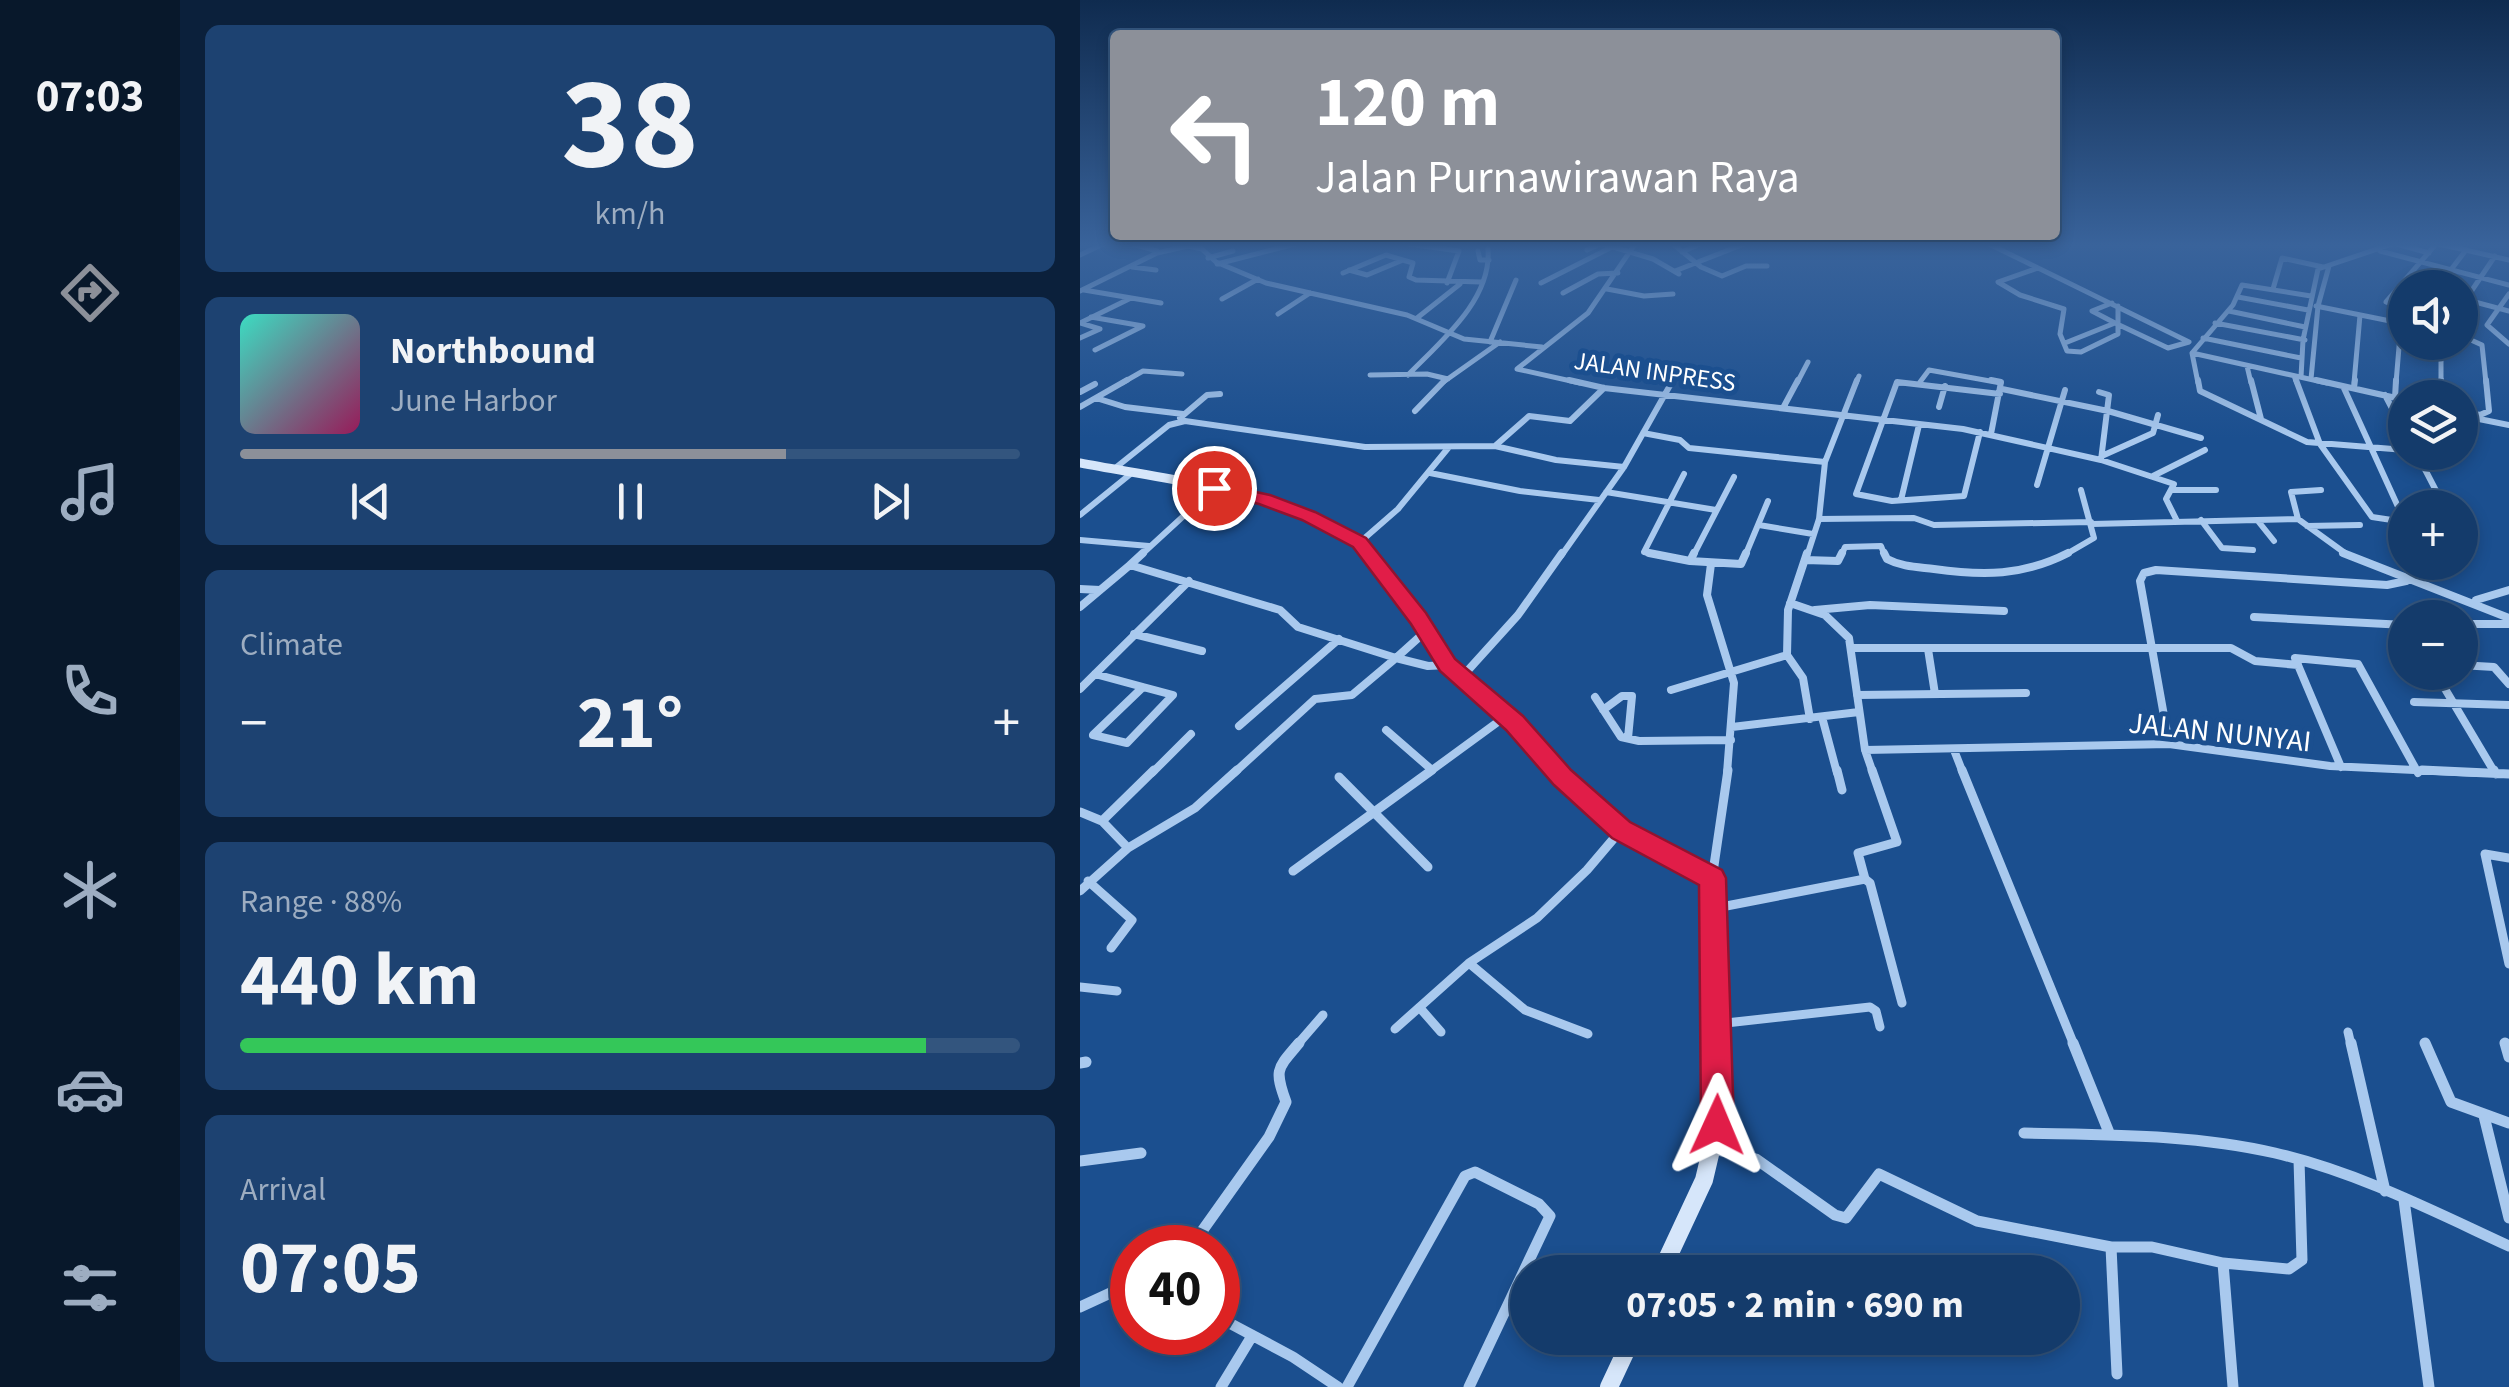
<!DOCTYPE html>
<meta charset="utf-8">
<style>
body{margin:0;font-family:"Source Sans 3",sans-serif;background:#1d4271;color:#f1f3f6;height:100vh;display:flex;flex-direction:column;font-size:38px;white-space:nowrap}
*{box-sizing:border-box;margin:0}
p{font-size:32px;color:#9dadc1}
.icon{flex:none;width:55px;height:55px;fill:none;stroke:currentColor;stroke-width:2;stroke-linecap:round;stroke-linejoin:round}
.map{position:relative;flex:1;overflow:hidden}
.panel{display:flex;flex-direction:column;gap:25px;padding:25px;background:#0b203b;width:900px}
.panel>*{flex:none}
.guide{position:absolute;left:30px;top:30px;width:950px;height:210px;border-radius:10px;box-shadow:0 5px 15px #0003,0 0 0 2px #33557e;background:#8c9099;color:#fff;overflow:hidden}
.buttons{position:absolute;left:1308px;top:270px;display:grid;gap:20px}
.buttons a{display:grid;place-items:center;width:90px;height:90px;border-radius:50%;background:#143b6b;box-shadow:0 5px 15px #0003,0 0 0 2px #33557e;font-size:50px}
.speed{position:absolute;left:30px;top:1225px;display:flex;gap:20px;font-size:50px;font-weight:700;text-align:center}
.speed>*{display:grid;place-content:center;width:130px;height:130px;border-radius:50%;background:#143b6b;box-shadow:0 5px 15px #0003,0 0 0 2px #33557e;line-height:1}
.speed .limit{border:15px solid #d22;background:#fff;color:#111}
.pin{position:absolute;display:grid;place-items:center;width:85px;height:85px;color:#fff;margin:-42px;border:5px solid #fff;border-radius:50%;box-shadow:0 2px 10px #0007}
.me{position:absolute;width:110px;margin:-55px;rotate:1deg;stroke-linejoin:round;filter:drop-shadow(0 0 8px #0008)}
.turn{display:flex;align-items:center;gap:35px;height:210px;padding:0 40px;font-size:45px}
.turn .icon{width:130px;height:130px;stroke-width:2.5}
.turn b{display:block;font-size:70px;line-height:85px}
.big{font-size:75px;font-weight:700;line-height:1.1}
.panel .card{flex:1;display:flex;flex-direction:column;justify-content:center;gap:15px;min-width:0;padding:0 35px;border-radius:15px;background:#1d4271}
.panel .dial{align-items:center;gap:0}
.dial b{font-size:130px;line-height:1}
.song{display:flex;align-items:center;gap:30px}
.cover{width:120px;height:120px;border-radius:15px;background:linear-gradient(135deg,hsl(170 70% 55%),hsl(330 70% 35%))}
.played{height:10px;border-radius:5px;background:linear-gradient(90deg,#8c9099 70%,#33557e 70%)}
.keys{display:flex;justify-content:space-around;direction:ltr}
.heat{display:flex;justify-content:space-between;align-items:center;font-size:55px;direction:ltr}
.charge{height:15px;border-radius:8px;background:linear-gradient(90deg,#34c759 88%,#33557e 0)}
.trip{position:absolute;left:430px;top:1255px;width:570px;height:100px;border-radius:50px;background:#143b6b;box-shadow:0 5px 15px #0003,0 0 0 2px #33557e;font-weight:700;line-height:100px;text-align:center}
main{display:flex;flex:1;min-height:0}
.tabs{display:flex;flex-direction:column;width:180px;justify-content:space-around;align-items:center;background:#08182b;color:#9dadc1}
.tabs .icon{width:70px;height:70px}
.tabs .current{color:#8c9099}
.tabs b{font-size:45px;color:#f1f3f6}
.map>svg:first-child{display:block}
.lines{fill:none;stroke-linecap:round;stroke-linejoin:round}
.street-far4{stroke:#a9c9ee;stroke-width:5}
.street-far3{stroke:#a9c9ee;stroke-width:6}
.street-far2{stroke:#a9c9ee;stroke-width:8}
.street-far1{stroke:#a9c9ee;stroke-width:9}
.street{stroke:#a9c9ee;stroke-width:11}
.secondary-far3{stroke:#d6e6fa;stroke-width:9}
.secondary-far2{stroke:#d6e6fa;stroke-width:11}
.secondary-far1{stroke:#d6e6fa;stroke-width:14}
.secondary{stroke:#d6e6fa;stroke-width:18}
.route{fill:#e11d48;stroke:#92132f;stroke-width:2.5}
.labels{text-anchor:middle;stroke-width:10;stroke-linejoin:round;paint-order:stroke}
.far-street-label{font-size:25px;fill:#fff;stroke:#1b4f8f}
.street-label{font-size:30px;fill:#fff;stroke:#1b4f8f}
</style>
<main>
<nav class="tabs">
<b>07:03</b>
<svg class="icon current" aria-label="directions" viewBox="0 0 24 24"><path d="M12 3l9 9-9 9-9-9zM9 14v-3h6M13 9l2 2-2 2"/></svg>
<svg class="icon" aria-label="music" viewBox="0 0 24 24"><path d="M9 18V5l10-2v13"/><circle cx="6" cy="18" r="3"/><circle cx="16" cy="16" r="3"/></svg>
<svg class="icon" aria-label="phone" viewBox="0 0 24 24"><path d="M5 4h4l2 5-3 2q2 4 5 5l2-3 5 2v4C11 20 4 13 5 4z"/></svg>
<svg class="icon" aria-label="climate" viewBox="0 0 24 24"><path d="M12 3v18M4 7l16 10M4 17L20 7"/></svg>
<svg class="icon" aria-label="car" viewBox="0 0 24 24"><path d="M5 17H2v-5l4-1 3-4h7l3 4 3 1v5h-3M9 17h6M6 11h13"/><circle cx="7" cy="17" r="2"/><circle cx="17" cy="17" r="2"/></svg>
<svg class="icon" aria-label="filters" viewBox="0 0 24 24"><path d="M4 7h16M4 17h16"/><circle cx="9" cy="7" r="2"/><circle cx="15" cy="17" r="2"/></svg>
</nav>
<section class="panel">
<div class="card dial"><b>38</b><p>km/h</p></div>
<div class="card">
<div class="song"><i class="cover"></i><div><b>Northbound</b><p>June Harbor</p></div></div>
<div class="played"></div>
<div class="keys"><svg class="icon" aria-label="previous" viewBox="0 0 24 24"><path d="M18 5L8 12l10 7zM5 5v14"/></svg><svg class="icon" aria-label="pause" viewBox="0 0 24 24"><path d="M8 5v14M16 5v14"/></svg><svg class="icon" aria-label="next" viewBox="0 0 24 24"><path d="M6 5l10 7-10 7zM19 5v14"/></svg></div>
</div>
<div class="card"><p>Climate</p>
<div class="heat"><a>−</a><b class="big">21°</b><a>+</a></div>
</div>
<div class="card"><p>Range · 88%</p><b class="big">440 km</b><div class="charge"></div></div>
<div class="card"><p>Arrival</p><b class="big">07:05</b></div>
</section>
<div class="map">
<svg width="1429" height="1387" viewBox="0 0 1429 1387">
<rect width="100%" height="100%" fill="#1b4f8f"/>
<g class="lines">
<path class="street-far4" d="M53 244 77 251
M329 244 379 251 367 283
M523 244 573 259 599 274
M593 244 621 267 642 276 666 266H687
M909 244 1109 342 1088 348 1035 323 985 343
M1317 244 1349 253
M1359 244 1429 260
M507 250 520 244
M398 251 400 260H409
M1300 251 1429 285
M602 252 620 244
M0 255 23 244
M128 258 153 251
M137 264 215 244
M52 267 76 270
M958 268 918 282 940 295 984 309 980 334 987 351 1001 352 1038 334V306
M269 270 287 275 323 260
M595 271 664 244
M263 273 306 255 333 263 329 277 336 280 401 282
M461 283 530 248
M1325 283 1342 288
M1357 288 1386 250
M527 289 564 296 593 294
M1193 289 1202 258 1243 267
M4 290 81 303
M0 291 77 253 108 246 122 249 136 262 186 283 327 315 384 339 462 347
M483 293 518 274 538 273
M1429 294 1407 325 1429 344
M1158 297 1228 310
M1380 298 1429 311
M142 299 178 279
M1032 303 1012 311 1035 323
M1236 306 1325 324
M1380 308 1415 256
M1325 309 1306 302 1356 244
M1149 311 1225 327
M198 314 230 293
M11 317 63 326 15 350
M337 318 380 284
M0 323 51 298
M0 323 20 329 0 338
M1135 323 1225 340
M1380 335 1402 345 1406 383
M1123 338 1221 358
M410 342 436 280
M1361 342V383
M1112 353 1247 383
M1167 366 1171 383
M290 375 347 374 368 379
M328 375C360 342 412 300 408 249
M1214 376 1217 383
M1221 377 1223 340 1238 269 1312 244
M1231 379 1238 306 1249 266
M840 382 849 370 921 383
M42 383 63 371 102 374
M362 383 420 342
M500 383 437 369 508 313 555 244
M591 383 600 367
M717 383 728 362
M776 383 779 376
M817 383H824
M1118 383 1112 353 1153 305 1162 285 1231 296
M1274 383 1280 315
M1316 383 1321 323"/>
<path class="street-far3" d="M489 380 524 388 883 429 1021 460 1094 484 1086 499 1097 521
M911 380 921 382 911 434
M1118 380 1120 391 1227 442 1325 450
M1171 380 1181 419
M1216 380 1240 444 1292 517 1325 522
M1236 380 1325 400
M1361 380V398
M1263 386 1325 522
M1274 388 1275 380
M922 389 1028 411 1121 438
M0 392 15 384
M1019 392 1029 395 1021 460
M1305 395 1325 433
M16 398 45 407 103 414
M1315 398 1316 380
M0 407 47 380
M859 407 865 386
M703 408 718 380
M335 411 365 380
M1380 411 1400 415 1409 411 1406 380
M100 418 127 395 140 394
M1399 419 1429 425
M900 432 884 496 812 501 776 494 817 382 920 394
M563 433 600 440 609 448 745 462
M415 446 449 416 490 421 524 388
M1336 452 1365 508
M1024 455 1073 433 1078 415
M34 469 89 425 105 421 285 447 415 446 476 460 544 467
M350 473 440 491 519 500
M1073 476 1125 450
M957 485 985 390
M1091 490H1136
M526 492 636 510
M821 500 839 425
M0 515 53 472
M739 519 834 518 854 525 1011 522
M1218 519 1211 492 1241 490
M1121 520 1142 548 1173 550
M1178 521 1194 541
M1012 524 1218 519 1269 556
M679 525 733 534
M1227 526 1280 525
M0 540 69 546
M279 543 318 509 369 447
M60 556 134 488
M481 556 544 467 593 380
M582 556 564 552 604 474
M613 556 654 477
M665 556 688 501
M727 556 739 519 745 462 777 380
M761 556 765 547 801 546 805 556
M983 556 1014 538 1001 490"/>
<path class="street-far2" d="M63 553 50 565 200 610 218 627 316 658 346 631
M569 553 610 561
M614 553 610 561 661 564 666 553
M727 553 708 610 707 655 723 678 730 719
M804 553 807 559C822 567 838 567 854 569 903 576 943 576 988 553
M1263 553 1429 618
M725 560 758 561 762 553
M631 564 627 595 654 683 647 773
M0 589 20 590
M1396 600 1429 590
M710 603 745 615 769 638 785 750 793 773
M0 607 50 565
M735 610 790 605 924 611
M1174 617 1325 625
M1380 624H1429
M54 634 122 651
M772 648H1151L1175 661 1218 665
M848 649 855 694
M1380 665 1414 667 1429 684
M1355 672 1415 773
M15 674 63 687
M381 678 438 615 482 553
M63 687 93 695 47 743 13 735Z
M0 689 109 581
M591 690 707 655
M777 695 946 693
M515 697 541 737 559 741 651 740
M1334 702 1429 705
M523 710 542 696H552L548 738
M742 717 757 773
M159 726 259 639
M652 727 779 712
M306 730 352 770
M1089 744 1060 581 1064 573 1076 570 1307 585 1326 581 1367 562
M785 750 1089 744 1250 766 1398 773
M874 750 883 773
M1261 767 1215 658 1278 664 1338 773
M72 773 111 734
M154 773 235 699 272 695 316 658 348 666 367 665
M348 773 426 716"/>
<path class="street-far1" d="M757 770 762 790
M792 770 817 842 778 853 785 879 790 883 822 1003
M882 770 994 1045
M1342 770 1429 774
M1414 770 1416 774
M259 777 348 867
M0 812 22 821 48 848
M22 821 74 770
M1429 858 1405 854 1429 964
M213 871 352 770
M632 879 648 770
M8 881 52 920 31 948
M0 891 48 848 115 808 157 770
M636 908 785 879
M389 963 445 1010 508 1034
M0 987 37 991
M340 1008 361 1032
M637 1024 790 1007 796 1011 800 1027
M315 1029 389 963 457 918 507 870 541 830
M1268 1032 1271 1045
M217 1045 243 1015"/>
<path class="street" d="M993 1043 1030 1135
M1271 1043 1305 1191
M1345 1043 1371 1102 1429 1123
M1425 1043 1429 1057
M0 1063 6 1062
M1404 1116 1429 1218
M944 1133C1028 1135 1113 1134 1195 1153 1277 1172 1353 1211 1429 1246
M633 1149 676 1159 755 1215 766 1218 799 1174 897 1221 1031 1247H1072L1143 1263 1153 1387
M0 1161 61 1153
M1324 1200 1349 1387
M1031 1247 1037 1374
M110 1248 189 1137 206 1102C194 1069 197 1069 219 1043
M1143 1263 1209 1269 1222 1260 1219 1160
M0 1307 52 1283
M138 1317 213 1357 258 1387
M141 1387 172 1336
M267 1387 385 1176 395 1172 459 1204 470 1216 389 1387"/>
<path class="secondary-far3" d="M0 463C75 478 242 495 289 556"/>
<path class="secondary-far2" d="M287 553 338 619 367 665 434 723 477 773"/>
<path class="secondary-far1" d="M475 770 541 830 632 879 635 1045"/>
<path class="secondary" d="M581 1272 624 1180 637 1125 635 1043
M529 1387 552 1338"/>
</g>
<linearGradient id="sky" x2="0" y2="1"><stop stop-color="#0f2b4f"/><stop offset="0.56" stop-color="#39639b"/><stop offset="1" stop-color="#39639b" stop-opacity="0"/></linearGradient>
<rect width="1429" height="438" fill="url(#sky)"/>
<path class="route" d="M134 483 190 495 235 512 286 538 346 613 375 659 443 716 491 770 550 822 642 870 646 878 654 1125 649 1137 637 1141 626 1137 621 1125 619 885 532 838 474 785 426 730 360 671 331 624 273 547 222 520 179 504 128 492V484Z"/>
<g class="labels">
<g class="far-street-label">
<text transform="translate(575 371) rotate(8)" y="9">JALAN INPRESS</text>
</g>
<g class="street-label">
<text transform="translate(1140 732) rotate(6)" y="10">JALAN NUNYAI</text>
</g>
</g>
</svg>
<div class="buttons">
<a><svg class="icon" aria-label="sound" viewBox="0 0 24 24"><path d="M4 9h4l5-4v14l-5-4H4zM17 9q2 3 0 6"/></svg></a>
<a><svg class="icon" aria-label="layers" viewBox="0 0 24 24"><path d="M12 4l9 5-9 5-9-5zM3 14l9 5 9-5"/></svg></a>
<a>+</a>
<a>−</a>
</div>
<div class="speed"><div class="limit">40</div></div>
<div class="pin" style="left:134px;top:488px;background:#d93025"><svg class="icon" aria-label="arrive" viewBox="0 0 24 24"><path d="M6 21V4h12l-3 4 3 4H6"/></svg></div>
<svg class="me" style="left:637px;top:1125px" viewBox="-20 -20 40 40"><path d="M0-17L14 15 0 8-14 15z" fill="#e11d48" stroke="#fff" stroke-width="4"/></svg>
<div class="trip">07:05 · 2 min · 690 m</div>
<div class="guide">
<div class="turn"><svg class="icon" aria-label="left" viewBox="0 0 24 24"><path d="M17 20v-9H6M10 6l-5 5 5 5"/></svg><div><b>120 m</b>Jalan Purnawirawan Raya</div></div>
</div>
</div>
</main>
